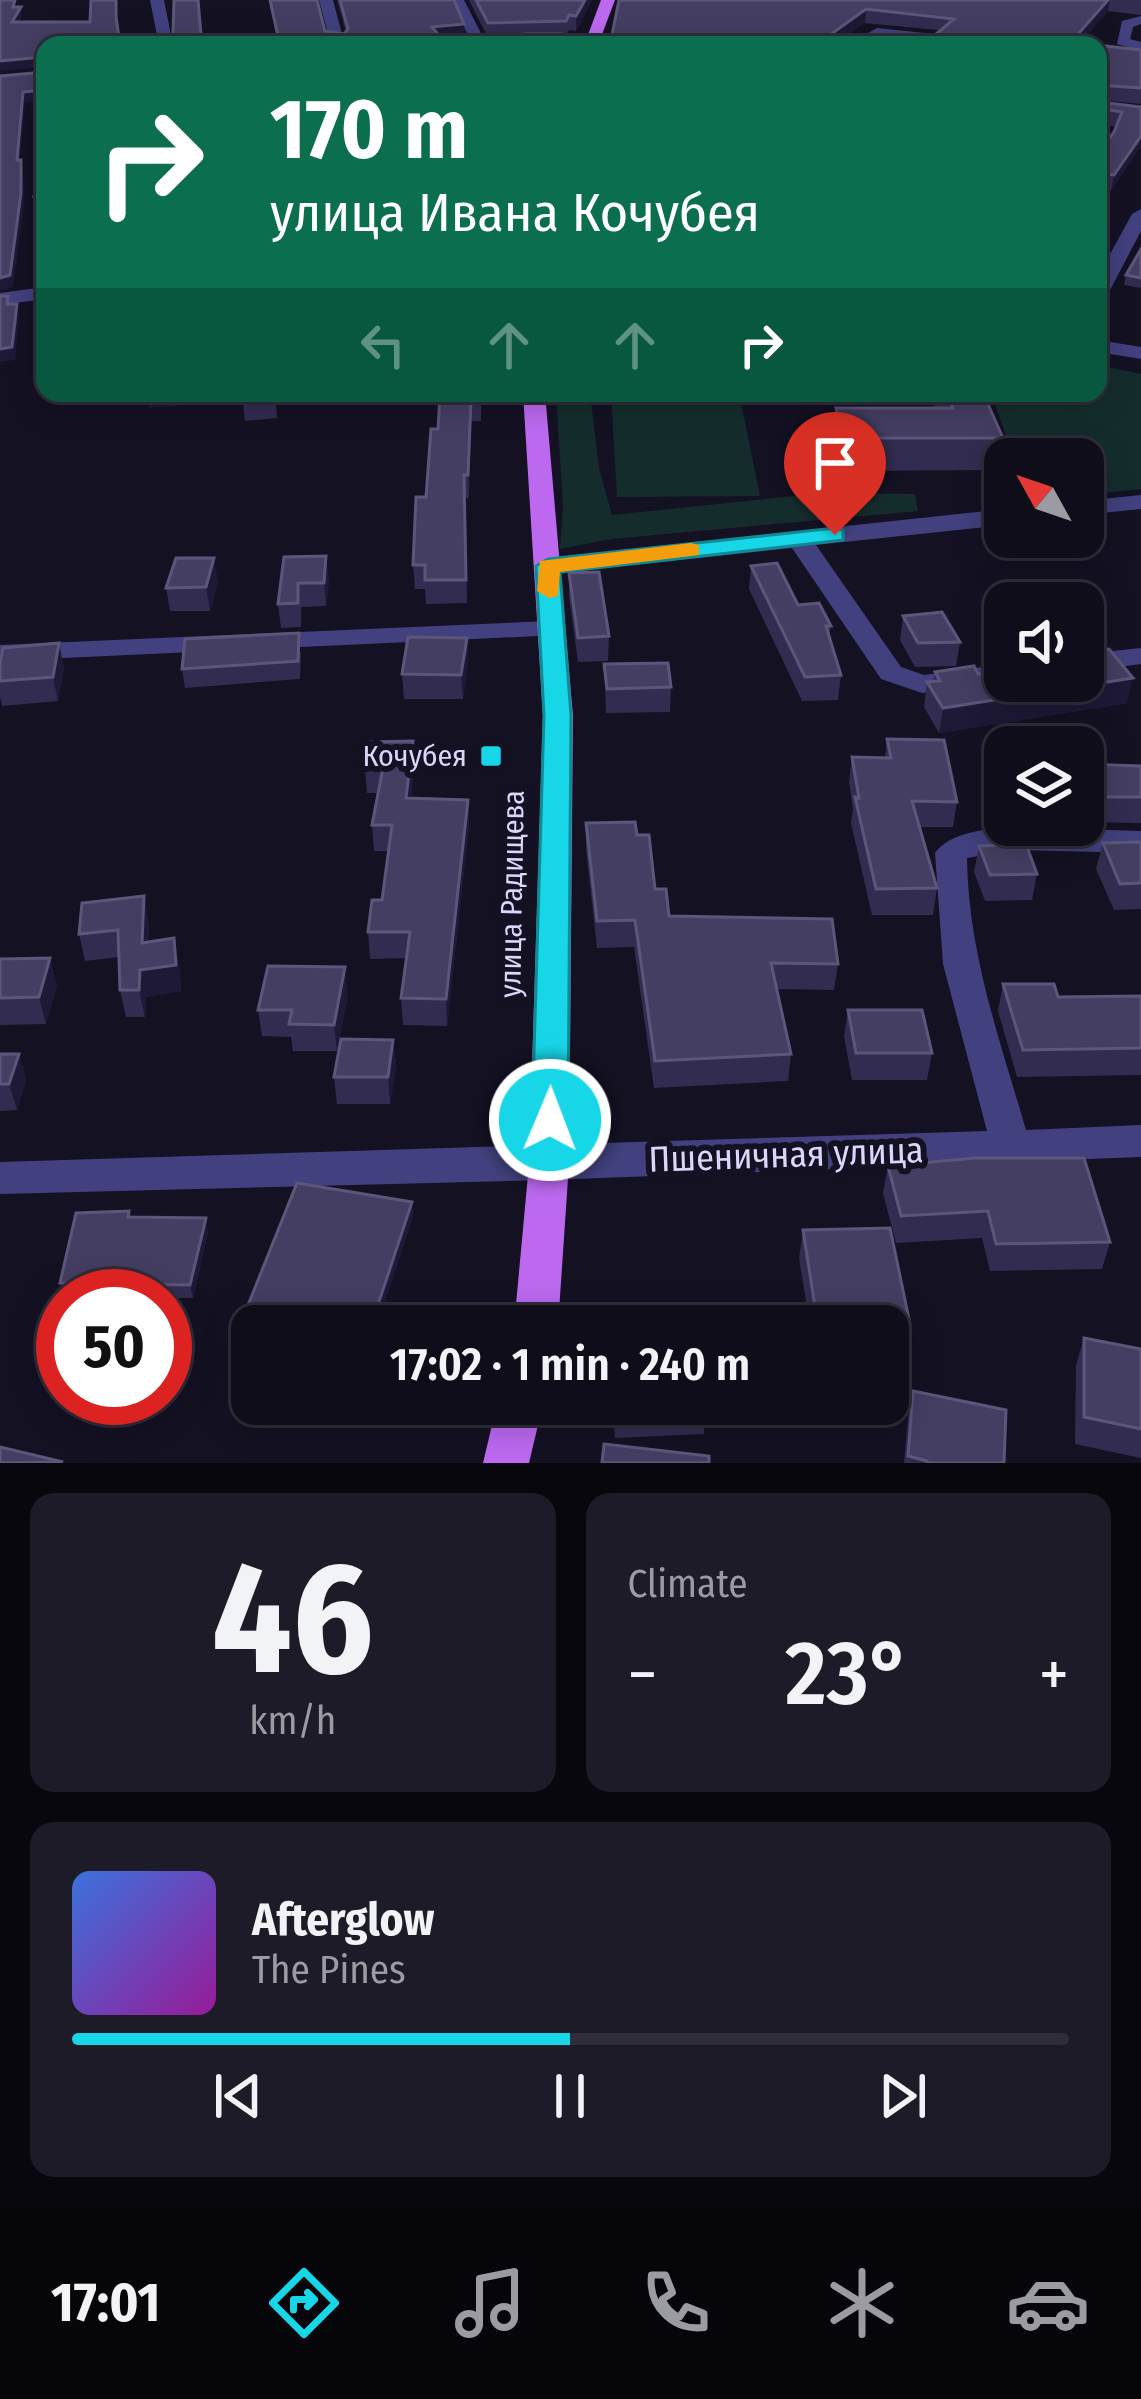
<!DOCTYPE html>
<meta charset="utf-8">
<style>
body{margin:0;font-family:"Fira Sans Condensed",sans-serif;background:#1d1b27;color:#f1f3f6;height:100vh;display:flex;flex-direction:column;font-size:45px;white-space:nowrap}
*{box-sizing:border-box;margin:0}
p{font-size:39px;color:#9b9ca2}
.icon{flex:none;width:66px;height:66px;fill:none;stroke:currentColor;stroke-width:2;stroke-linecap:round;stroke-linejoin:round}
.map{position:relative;height:1463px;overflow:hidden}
.details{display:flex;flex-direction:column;gap:30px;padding:30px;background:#08070e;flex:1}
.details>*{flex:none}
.hud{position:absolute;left:36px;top:36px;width:1071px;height:366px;border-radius:24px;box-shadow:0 6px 30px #0003,0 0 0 3px #2f2d39;background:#0b6e4f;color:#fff;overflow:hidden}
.needle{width:78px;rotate:310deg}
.fabs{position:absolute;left:984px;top:438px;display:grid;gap:24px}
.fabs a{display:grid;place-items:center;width:120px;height:120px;border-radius:24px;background:#0f0d1a;box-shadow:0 6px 30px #0003,0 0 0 3px #2f2d39;font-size:60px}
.speed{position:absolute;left:36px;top:1269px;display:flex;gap:24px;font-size:60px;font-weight:700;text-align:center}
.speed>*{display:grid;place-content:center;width:156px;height:156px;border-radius:50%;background:#0f0d1a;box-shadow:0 6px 30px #0003,0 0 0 3px #2f2d39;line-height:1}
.speed .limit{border:18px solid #d22;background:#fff;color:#111}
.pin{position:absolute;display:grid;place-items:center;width:102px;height:102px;color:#fff;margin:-123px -51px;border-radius:50% 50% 50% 0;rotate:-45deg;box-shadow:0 0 12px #0007}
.pin .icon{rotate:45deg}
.me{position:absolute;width:132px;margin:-66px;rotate:1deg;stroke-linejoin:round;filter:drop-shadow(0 0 9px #0008)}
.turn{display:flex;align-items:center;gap:42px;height:252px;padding:0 36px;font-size:54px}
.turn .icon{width:156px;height:156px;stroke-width:2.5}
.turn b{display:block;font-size:84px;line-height:102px}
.lanes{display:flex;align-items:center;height:114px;padding:0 36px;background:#0003;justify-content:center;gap:60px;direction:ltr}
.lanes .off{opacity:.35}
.big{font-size:90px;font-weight:600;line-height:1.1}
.details .widget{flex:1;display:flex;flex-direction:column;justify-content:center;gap:18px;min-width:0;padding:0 42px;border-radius:24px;background:#1d1b27}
.details .dial{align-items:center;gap:0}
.dial b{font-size:156px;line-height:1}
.song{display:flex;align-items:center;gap:36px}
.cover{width:144px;height:144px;border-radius:18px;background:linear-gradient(135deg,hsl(220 70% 55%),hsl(300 70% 35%))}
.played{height:12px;border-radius:6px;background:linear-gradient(90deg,#17d6e7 50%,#2f2d39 50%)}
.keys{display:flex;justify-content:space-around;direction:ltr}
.heat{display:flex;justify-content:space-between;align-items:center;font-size:66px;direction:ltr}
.details .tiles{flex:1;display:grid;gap:30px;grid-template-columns:1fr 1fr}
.widget:last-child{grid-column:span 2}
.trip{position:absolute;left:231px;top:1305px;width:678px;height:120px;border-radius:24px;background:#0f0d1a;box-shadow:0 6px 30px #0003,0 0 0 3px #2f2d39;font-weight:600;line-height:120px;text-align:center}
.menu{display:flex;height:192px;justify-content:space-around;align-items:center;background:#06050a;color:#9b9ca2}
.menu .icon{width:84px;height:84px}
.menu .selected{color:#17d6e7}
.menu b{font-size:54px;color:#f1f3f6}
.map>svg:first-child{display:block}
.green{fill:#142d2c}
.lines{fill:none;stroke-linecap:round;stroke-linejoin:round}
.minor{fill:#42407e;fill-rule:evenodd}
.major{fill:#bc69f0;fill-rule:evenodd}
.wall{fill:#322c50}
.shaded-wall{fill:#1e1936}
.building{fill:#443e62;stroke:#5c567a;stroke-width:3}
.route{fill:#17d6e7;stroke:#0f8b96;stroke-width:3}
.slow{fill:#f59e0b}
.poi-dot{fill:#17d6e7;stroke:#141123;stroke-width:4.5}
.labels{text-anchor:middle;stroke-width:12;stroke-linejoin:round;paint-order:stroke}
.poi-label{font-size:30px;fill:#dbd7fb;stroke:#141123;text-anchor:end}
.street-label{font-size:30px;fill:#dbd7fb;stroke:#141123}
.near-street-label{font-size:36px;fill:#dbd7fb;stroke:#141123}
</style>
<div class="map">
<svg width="1141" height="1463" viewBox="0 0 1141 1463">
<rect width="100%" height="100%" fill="#141123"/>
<path class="green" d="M1098 365 1141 374V489L1083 495V459H1014L991 393H1098Z
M556 393H590L599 468 612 515 823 493 915 494 918 511 611 539 560 549 563 506Z
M611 393H739L760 496 617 497Z"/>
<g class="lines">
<path class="minor" d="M150 0H164L173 45H159Z
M319 0H333L345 45H331Z
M450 0H464L487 45H473Z
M1141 16V24L1133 27 1130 39 1141 42V51L1117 44 1122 21Z
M877 28 935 34 942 38 936 45 879 36 864 45H847Z
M1141 209V231L1108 294 1098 300V276L1132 214Z
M45 287V299L0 305V293Z
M1098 340 1141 347V359L1098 352Z
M219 393H241V396L230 403 222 401Z
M1141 495V509L1083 515V501Z
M1005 509V525L816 545 901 667 924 675 1005 664 1007 681 922 693 881 679 792 548 548 574 535 566 548 558Z
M550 621 564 629 560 635 0 661V645Z
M1141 648V664L1083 672V654Z
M1042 828 1141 831V853L1015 850 967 858C968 953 1000 1040 1026 1130L1141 1125V1157L549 1180 0 1194V1162L987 1131 943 964 935 853C955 825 1011 828 1042 828Z"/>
<path class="major" d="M601 0H615L598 45H513L520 41 586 40Z
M523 393H545L573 716 569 1164 558 1326H514L529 1164 543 716Z
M497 1404H543L529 1463H483Z"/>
</g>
<path class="wall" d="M269 0H317L325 31 344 34 346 32 337 0H454L465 39 444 41 447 45H278Z
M469 0H592L576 31 569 30 566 36 488 38Z
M619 0H1141V15L1108 11 1080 43 1141 50V104L1100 100V102L1141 107 1111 191 1098 189V154L1116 127 1098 124V45Z
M45 196V234L38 215 34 197Z
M1141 249V288L1124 285 1126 275Z
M242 393H275L277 418 245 421Z
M440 393H481V421H471L469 498H465L467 603 426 604 425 589H415L413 565 438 429Z
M930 393H983L1003 438 998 470 841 471 832 440 836 408H935Z
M284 557 329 579 326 606 301 607V627L281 628 278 604Z
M751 566 798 605 831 626 829 637 841 675 838 700 802 701 749 589Z
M569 573 609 636 608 661 578 662 569 597Z
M218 582 210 611H170L166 588Z
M903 616 960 642 956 666 915 667 900 640Z
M1083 618 1089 625 1085 651 1127 703 939 733 924 707 927 682H933L935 672 1083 681Z
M467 638 468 662 463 699H404L402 674Z
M301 652 300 679 185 688 182 669Z
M0 664 64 668 58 701 2 706 0 696Z
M604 664 671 687 670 712 606 713Z
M887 739 957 802 953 827H920L937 888 933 915H872L851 823 853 809 849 782 852 757 885 758Z
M413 741 414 767 411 798 468 800 469 825 447 1026 403 1025 401 998 406 958 370 959 368 932 382 900 388 851H374L372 825 378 793H367L365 768Z
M1083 764 1141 766V823L1083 822Z
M586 823 637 835 655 889 669 916 838 964 834 990 777 989 791 1054 788 1081 654 1088 634 947 597 948 586 849Z
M1141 842V909L1114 910 1096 869 1103 843Z
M979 846 1037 874 1032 900 985 901 974 872Z
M149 922 148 942 179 965 181 991 146 997 145 1017H126L120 990 119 957 85 961 79 934Z
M0 959 57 985 46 1024 0 1025Z
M1003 984 1058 997 1141 996V1075L1017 1077 998 1011Z
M348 994 337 1051H293L291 1037 262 1036 258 1010Z
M848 1010 932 1053 927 1080H852L844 1036Z
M393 1040 396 1066 390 1104H337L334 1077Z
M0 1054H19L26 1080 17 1110 0 1111Z
M888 1166 1110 1242 1102 1269 990 1271 982 1238 896 1243 883 1193Z
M297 1183 412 1202 413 1216 377 1326H252V1362L234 1359 232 1345Z
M129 1211 131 1217 208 1232 193 1298H165V1296H64L60 1283Z
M803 1230 910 1324 905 1351 888 1352V1326H810L799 1258Z
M1084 1338 1141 1349V1458L1075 1444 1076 1365Z
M913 1391 1004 1463H904L908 1418Z
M613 1404H705L704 1434 615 1438Z"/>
<path class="shaded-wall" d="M585 0H592L576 31V16Z
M1108 0H1110L1108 11 1078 45 1071 42Z
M21 7 22 16 14 31 12 22Z
M866 9 865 23 834 45H816Z
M464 24 465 39 432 42V27Z
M43 57 45 67 0 71V61Z
M45 90V101L25 102 19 171 17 160 23 92Z
M1141 136V147L1111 191 1114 175Z
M21 160 23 171 24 204 13 287 0 291V278Z
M17 304 19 316 15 360 0 362V349Z
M147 393H186L187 405 149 408Z
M471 400V421L469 498 468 475Z
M326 556 329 579 326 606 324 583Z
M214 558 218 582 210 611 206 587Z
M467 638 468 662 463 699 461 675Z
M59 643 64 668 58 701 53 677Z
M1133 678 1127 703 939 733 943 708Z
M413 741 414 767 408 824 406 798Z
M468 800 469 825 447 1026 446 999Z
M144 896 149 922 147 969 174 938 179 965 181 991 146 997 145 1017 139 990Z
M50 958 57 985 46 1024 39 997Z
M345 967 348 994 337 1051 334 1025Z
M393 1040 396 1066 390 1104 388 1077Z
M19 1054 26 1080 17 1110 9 1084Z
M412 1202 413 1216 377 1326H371Z
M206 1218 208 1232 193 1298 190 1285Z"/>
<path class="building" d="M0 0H15L13 7H21L12 22H90L91 0H116V16L120 45H45V62L43 57 0 61Z
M174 0H198L201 35H207V45H178L173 33Z
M270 0H317L325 31 344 34 348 29 340 0H454L464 24 432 27 447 45H280Z
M476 0H585L576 16 569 15 566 21 488 23Z
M619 0H1108L1071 42 1141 50V88L1098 85V45H923L954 19 866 9 816 45H610Z
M524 34H560L555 45H518Z
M45 72V90L23 92 17 160H21V193L10 275 0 278V76Z
M1098 87 1100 102 1141 107V136L1114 175 1098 173V154L1114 132 1122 112 1098 108Z
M45 196V224L34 197Z
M1141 249V278L1126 275Z
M0 296H8L7 304H17L12 347 0 349Z
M242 393H274L275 397 242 399Z
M440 393H480V399L471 400 468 475H464L466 580H425V565H413L416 497H426L431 429H438Z
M947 393H983L1003 438H844L836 408H953Z
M326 556 324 583H298V603L278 604 284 557Z
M176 558H214L206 587 166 588Z
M777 563 798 605 819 603 831 626H826L841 675 805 677 751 566Z
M599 572 609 636 578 638 569 573Z
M942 612 960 642 918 643 903 616Z
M1083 618 1089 625 1084 630 1085 651 1109 649 1133 678 943 708 927 682 940 681 935 672 974 666 978 674 1005 670V681H1083Z
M299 633 298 661 182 669 185 639Z
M408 637 467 638 461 675 402 674Z
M59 643 53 677 0 681V664L3 648Z
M668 663 671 687 607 689 604 664Z
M887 739 944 740 957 802 912 801 937 888 876 889 855 797 859 798 852 757 891 758Z
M413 741 406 798 468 800 446 999 401 998 410 932H368L372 900H382L392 825H372L383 768H365L369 742Z
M1083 764 1141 766V797H1083Z
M635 822 637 835H649L655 889H666L669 916 832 919 838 964 771 963 791 1054 655 1061 635 920 597 921 586 823Z
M1141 842V883L1120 884 1103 843Z
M1026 844 1037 874 990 875 979 846Z
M144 896 142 943 174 938 176 965 140 970 139 990H120L118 930 79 934 82 903Z
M50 958 39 997 0 998V959Z
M268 966 345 967 334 1025 289 1024 292 1010H258Z
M1003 984H1054L1058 997 1141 996V1048L1023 1050Z
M848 1010H922L932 1053H856Z
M341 1039 393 1040 388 1077H334Z
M0 1054H19L9 1084H0Z
M975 1158H1084L1110 1242 996 1244 988 1211 901 1216 888 1166Z
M297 1183 412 1202 371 1326H252V1349L232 1345Z
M129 1211 128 1217 206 1218 190 1285 60 1283 76 1213Z
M890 1228 910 1324 818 1326 803 1230Z
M1084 1338 1141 1349V1429L1084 1417Z
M913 1391 1006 1410 1004 1463H927V1461L908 1456Z
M615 1404H705L706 1408 616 1412Z
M604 1444 709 1456V1463H602Z
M0 1447 63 1462 0 1463Z"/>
<path class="route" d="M835 528 843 530V540L560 572 571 716 568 1120 562 1129 550 1133 537 1129 532 1120 544 716 536 566 548 559Z"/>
<path class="slow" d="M691 543 699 545V555L560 572 558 596 549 598 537 591 540 561Z"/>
<rect class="poi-dot" x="479" y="744" width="24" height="24" rx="6"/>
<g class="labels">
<g class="poi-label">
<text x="467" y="766">Кочубея</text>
</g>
<g class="street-label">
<text transform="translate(512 894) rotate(-89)" y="10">улица Радищева</text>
</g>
<g class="near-street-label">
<text transform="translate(786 1154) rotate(-2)" y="13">Пшеничная улица</text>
</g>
</g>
</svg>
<div class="fabs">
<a><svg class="needle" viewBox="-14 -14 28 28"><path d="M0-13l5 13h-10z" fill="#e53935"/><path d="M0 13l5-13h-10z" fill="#9b9ca2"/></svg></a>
<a><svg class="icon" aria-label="sound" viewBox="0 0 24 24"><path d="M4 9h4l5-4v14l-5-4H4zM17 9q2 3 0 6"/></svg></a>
<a><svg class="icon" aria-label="layers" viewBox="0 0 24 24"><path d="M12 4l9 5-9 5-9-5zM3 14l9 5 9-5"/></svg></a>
</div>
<div class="speed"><div class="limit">50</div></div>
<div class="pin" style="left:835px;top:535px;background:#d93025"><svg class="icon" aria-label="arrive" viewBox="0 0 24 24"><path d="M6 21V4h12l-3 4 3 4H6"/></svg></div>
<svg class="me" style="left:550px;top:1120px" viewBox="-20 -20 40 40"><circle r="17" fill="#17d6e7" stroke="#fff" stroke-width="3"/><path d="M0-11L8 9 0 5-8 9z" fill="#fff"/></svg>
<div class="trip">17:02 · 1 min · 240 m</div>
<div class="hud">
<div class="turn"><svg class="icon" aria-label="right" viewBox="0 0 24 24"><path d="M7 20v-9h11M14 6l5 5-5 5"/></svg><div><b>170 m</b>улица Ивана Кочубея</div></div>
<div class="lanes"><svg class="icon off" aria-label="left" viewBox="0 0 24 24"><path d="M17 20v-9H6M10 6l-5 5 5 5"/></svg><svg class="icon off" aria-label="ahead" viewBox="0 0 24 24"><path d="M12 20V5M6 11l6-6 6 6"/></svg><svg class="icon off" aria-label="ahead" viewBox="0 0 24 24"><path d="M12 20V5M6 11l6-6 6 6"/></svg><svg class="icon" aria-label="right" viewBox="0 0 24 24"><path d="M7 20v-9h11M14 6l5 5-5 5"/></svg></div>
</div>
</div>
<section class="details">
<div class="tiles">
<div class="widget dial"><b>46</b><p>km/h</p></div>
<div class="widget"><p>Climate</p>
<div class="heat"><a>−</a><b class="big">23°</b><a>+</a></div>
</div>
<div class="widget">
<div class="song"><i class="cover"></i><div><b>Afterglow</b><p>The Pines</p></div></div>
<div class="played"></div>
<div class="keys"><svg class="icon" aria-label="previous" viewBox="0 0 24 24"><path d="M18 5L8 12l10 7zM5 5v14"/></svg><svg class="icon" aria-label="pause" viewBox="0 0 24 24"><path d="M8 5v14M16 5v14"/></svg><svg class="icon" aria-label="next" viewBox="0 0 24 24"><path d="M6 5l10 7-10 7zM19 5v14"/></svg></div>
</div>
</div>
</section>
<nav class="menu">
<b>17:01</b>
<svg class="icon selected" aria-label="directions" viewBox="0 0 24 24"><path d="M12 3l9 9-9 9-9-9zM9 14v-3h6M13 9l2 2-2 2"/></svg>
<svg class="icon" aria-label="music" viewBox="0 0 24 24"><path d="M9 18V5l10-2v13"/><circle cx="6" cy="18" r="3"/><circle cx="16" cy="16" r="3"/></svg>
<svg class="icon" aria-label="phone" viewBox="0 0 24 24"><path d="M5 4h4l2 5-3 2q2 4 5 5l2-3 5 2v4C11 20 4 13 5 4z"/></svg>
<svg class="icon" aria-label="climate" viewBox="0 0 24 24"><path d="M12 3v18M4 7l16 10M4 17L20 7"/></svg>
<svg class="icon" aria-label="car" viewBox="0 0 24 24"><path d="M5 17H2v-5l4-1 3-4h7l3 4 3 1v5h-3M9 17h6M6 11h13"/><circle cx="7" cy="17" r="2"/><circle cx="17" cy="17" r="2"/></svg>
</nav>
